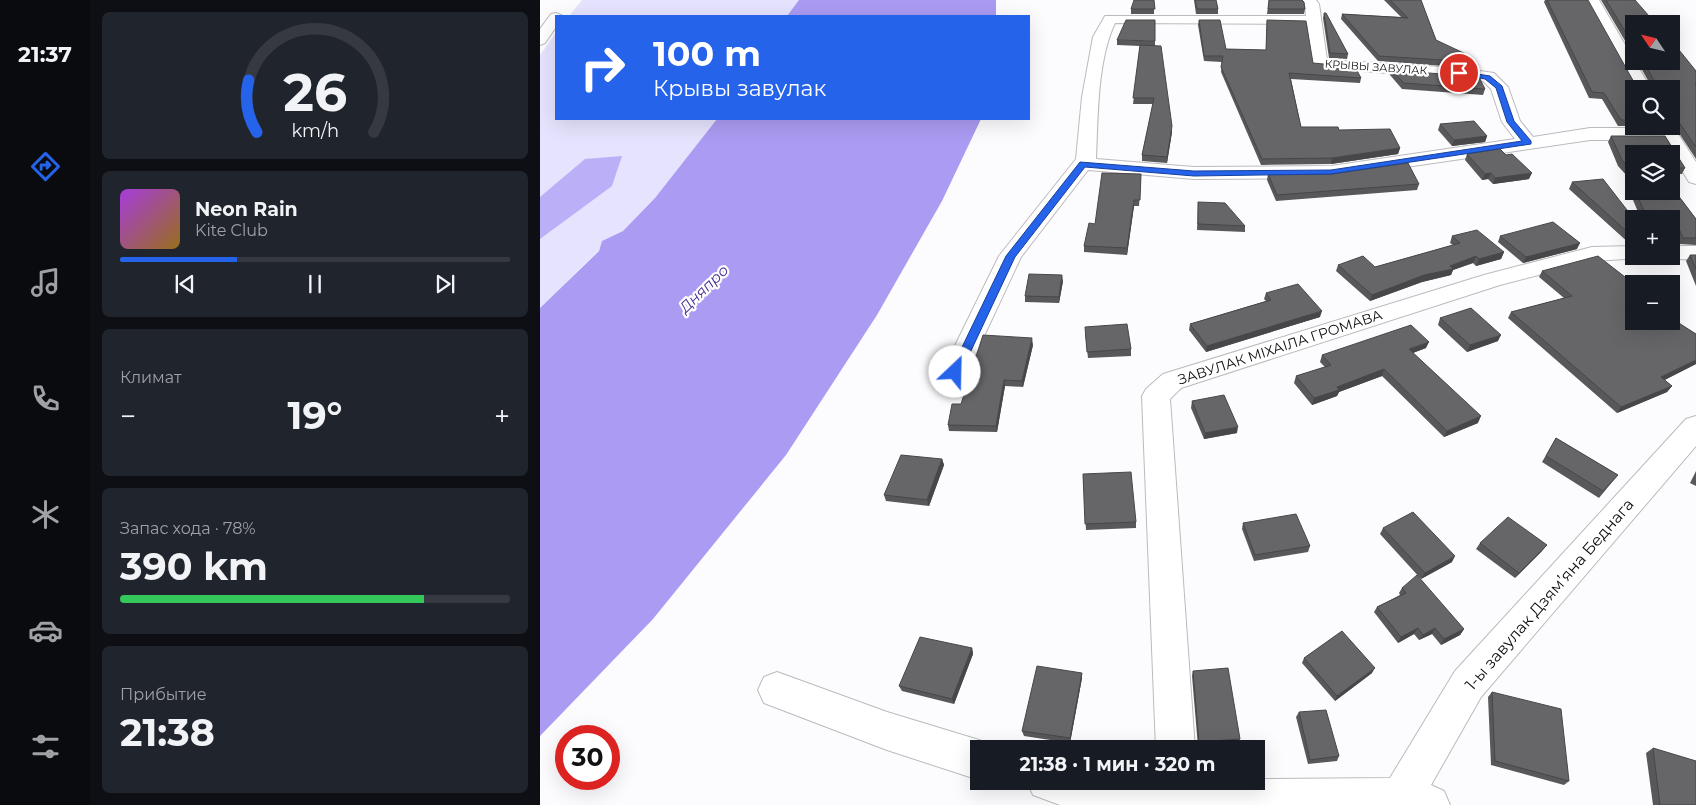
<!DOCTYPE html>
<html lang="ru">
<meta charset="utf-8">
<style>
body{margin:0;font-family:Montserrat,sans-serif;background:#20242c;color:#f1f3f6;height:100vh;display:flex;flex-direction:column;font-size:19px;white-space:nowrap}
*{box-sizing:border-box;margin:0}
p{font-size:16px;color:#9ea1a6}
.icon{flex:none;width:28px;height:28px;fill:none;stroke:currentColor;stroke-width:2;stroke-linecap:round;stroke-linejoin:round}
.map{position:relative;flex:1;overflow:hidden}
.side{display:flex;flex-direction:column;gap:12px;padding:12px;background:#0d0f14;width:450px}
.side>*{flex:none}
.hud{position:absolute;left:15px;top:15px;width:475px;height:105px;border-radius:0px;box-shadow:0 5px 20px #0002;background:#2563eb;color:#fff;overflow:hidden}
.needle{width:32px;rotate:305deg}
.fabs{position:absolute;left:1085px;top:15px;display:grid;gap:10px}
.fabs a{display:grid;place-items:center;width:55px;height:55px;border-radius:0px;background:#171b24;box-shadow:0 5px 20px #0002;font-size:25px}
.speed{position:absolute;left:15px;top:725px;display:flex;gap:10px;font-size:25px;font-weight:700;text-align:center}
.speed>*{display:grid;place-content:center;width:65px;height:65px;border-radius:50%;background:#171b24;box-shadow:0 5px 20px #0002;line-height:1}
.speed .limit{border:8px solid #d22;background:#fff;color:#111}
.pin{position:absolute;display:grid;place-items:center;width:42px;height:42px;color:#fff;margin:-21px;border:2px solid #fff;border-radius:50%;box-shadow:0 1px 5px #0007}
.me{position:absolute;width:55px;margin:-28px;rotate:24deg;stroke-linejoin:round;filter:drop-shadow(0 0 4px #0008)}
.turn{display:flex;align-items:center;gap:18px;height:105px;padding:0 15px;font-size:22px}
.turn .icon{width:65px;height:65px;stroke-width:2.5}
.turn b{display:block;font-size:35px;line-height:42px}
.big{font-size:38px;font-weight:700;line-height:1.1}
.side .tile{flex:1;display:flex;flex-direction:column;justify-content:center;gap:8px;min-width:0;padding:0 18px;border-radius:8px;background:#20242c}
.side .dial{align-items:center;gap:0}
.dial svg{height:130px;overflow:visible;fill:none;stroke:#363941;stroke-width:7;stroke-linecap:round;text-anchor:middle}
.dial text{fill:#f1f3f6;stroke:none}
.song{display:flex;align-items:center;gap:15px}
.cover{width:60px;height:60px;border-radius:8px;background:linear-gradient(135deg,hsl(280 70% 55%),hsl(40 70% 35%))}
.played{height:5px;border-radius:2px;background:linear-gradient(90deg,#2563eb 30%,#363941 30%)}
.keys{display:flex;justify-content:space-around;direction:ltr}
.heat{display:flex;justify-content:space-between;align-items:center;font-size:28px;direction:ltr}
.charge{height:8px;border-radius:4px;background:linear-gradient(90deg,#34c759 78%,#363941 0)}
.trip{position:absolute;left:430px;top:740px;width:295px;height:50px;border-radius:0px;background:#171b24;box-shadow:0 5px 20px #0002;font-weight:700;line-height:50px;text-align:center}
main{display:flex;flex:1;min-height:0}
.menu{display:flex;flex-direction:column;width:90px;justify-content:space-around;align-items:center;background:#090b0e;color:#9ea1a6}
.menu .icon{width:35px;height:35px}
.menu .on{color:#2563eb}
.menu b{font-size:22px;color:#f1f3f6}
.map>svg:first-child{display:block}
.green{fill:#e6e3fe}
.forest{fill:#bbb0f8}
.water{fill:#ab9bf3}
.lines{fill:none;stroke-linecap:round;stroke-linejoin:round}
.minor-casing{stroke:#bbbbbe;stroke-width:2}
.minor{fill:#fff;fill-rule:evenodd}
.wall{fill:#585759}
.shaded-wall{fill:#474749}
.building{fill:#666568;stroke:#474749}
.route{fill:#2563eb;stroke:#184099}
.labels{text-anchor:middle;stroke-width:4.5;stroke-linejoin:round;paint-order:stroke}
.far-street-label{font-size:11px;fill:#0e0e0f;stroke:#fff}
.street-label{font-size:14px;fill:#0e0e0f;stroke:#fff}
.water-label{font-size:15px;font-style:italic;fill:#4c2e93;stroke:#fff}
.near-street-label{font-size:16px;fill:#0e0e0f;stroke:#fff}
</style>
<main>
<nav class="menu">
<b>21:37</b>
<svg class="icon on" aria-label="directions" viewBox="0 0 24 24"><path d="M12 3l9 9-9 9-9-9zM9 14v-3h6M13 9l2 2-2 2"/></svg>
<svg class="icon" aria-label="music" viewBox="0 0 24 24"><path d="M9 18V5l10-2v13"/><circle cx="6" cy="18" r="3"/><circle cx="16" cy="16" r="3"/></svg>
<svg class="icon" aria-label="phone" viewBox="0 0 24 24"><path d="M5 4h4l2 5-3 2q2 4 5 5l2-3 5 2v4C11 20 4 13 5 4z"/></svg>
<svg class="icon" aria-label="climate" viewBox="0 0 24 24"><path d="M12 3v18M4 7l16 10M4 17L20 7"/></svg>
<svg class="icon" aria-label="car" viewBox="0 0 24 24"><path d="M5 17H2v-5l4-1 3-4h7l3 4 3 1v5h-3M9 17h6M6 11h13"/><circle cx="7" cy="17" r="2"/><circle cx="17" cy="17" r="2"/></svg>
<svg class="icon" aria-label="filters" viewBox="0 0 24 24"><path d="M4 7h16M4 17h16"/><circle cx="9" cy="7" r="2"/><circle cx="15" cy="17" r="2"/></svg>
</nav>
<section class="side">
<div class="tile dial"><svg viewBox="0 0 100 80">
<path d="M14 69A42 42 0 1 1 86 69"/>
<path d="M14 69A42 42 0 0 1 9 37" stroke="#2563eb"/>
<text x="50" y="56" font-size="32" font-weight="700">26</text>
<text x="50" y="72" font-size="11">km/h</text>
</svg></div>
<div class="tile">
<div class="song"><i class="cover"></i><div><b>Neon Rain</b><p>Kite Club</p></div></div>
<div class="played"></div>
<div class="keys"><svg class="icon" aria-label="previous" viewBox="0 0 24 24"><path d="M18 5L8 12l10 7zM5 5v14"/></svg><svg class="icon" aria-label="pause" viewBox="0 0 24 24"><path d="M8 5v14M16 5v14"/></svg><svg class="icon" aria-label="next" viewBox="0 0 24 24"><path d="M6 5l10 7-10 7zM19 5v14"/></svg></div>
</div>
<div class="tile"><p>Климат</p>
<div class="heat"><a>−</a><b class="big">19°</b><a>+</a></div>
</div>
<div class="tile"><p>Запас хода · 78%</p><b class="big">390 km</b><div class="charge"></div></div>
<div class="tile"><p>Прибытие</p><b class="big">21:38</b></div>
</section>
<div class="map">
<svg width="1156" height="805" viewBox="0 0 1156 805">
<rect width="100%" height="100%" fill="#fcfbfe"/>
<path class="green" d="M42 0H259L247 16H29Z
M16 33V119H177L115 198 83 231 62 241 59 250 0 308V55Z"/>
<path class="forest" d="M82 156 72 186 0 239V197L45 159Z"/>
<path class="water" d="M259 0H456V15L247 16Z
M177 119H441L402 201 337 315 246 455 113 619 0 736V308L59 251 62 241 83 231 115 198Z"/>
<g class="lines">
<defs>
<path id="minor" d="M759 0H776L779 4 787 60 919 68 954 73 968 87 980 121 993 137 1050 128H1116L1115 126H1131V123L1156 162V184L1149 182 1123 140H1050L791 178 654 179 548 170 481 257 424 379 415 381 406 379 402 372 459 256 536 159 542 97 553 37 565 16H766L765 6ZM575 23 767 24 772 64 774 67 943 81 951 89 962 122 975 139 791 166 654 167 556 159C558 117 557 61 575 23Z
M1045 0H1059L1111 89H1094Z
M16 13 23 16H16V27L5 43 0 45V29L11 14Z
M1094 246V256H1103L1102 258 1053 261 960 285 641 388 630 399 655 749H616L602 396 606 389 623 374 944 275 1052 247Z
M1131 246H1156V260L1123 258 1122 256H1131Z
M1156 416V446L941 697 891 785 904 791 910 805H520L493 795 487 781H716V779L850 778 915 671 1146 419Z
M237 672 347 712 439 740 453 746 454 749H439V780L347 750 224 703 218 690 224 677Z"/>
</defs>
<use href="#minor" class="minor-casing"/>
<use href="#minor" class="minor"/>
</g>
<path class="wall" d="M614 0V14H591V9Z
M654 0H676L678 9V14H656Z
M729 0 765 9 764 14H727Z
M844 0H881L896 40 933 62 931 68 838 61 801 19 802 14 861 17Z
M1005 0H1007L1095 84H1110L1097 61H1131L1156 71V159L1131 121V89H1094V126H1078L1062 99 1049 98 1004 2Z
M1061 0H1095L1094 56Z
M784 13 808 54 807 59 789 58 783 18Z
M659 20 686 49 726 50 727 20 773 63 821 78 820 83 751 79 761 127 799 130 860 148 858 154 791 164 721 165 681 72 682 62 664 61 658 25Z
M577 40 615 41V46L632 132 627 163 602 161V155L613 104H593L600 46 577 45Z
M851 70 945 89 943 95 862 89 850 75Z
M900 124 947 136 945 142 912 146 898 130Z
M1071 136H1125L1145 168 1142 174H1131V154H1094V191H1131V186L1156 219V245L1139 244 1133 231H1131V219H1101L1085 181 1088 177 1078 166 1068 142Z
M927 154 966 155 989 179 953 184 948 179 942 180 925 160Z
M601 174 599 206H594L587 255 544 252V246L555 224Z
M728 174 879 184 877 190 736 201 727 180Z
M1032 182 1094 219V245L1090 244 1029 189Z
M658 202 705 226V232L657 230Z
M912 236 964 252 961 259 936 266 933 263 913 270 911 275 882 282 830 301 796 271 798 265 835 267 913 245 910 243Z
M960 236 1037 249 983 263 958 242Z
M1150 255H1156V286L1146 261Z
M1002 271 1131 312 1134 314 1131 318 1156 364 1124 380 1132 386 1127 392 1077 413 968 318 971 312 1024 298 999 277Z
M523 281 519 303 485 302V296Z
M726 293 780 317 666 352 649 330 650 324 726 301 724 299Z
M900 318 958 341 927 352 898 325Z
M545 333 591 349V356L548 358Z
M493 345 483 387 465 386 457 432 409 431 408 425 421 404Z
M886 348 873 353 938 423 904 437 842 376 799 392 797 396 772 405 754 383 756 376 785 367 780 362 782 355Z
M652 401 697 433 664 439 651 408Z
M1016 438 1078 475 1059 498 1002 462Z
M402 459 404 465 389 506 346 501 344 495Z
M1156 471V486L1150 483Z
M543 474 596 522V528L546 530Z
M703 523 770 546 768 552 714 561 702 529Z
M843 528 912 562 881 579 840 534Z
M940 543 1002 551 975 578 936 549Z
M862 588 924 629 920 635 901 645 892 634 879 640 874 634 858 643 834 612 837 607 860 595 859 593Z
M432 648 433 654 414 704 362 691 359 686Z
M764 658 832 673 795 701 762 663Z
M653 671 700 739 698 743 658 747 652 676Z
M542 673V678L530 743 484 736 482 731Z
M952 692 1029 781 1024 785 951 765 948 697Z
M759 712 799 756 797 761 768 764 756 717Z
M1113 748 1156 805H1113L1106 753Z"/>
<path class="shaded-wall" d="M632 126V132L627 163V157Z
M947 136 945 142 912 146 914 140Z
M860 148 858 154 791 164 792 158Z
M951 173 948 179 942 180 945 174Z
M992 173 989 179 953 184 955 178Z
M594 200V206L587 255V248Z
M1137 224 1133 231H1131V226Z
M1040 243 1037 249 983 263 986 257Z
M964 252 961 259 936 266 939 259Z
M936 256 933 263 913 270 911 275 882 282 830 301 832 295Z
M522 275 523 281 519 303V297Z
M782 311 780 317 666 352 667 346Z
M961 335 958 341 927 352 930 345Z
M492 338 493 345 483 387 482 381Z
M889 342 886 348 867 355 869 349Z
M1156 360V364L1117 384 1121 377Z
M844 369 842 376 799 392 797 396 772 405 774 398 797 387Z
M464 380 465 386 457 432 456 426Z
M1132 386 1127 392 1077 413 1081 407Z
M941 416 938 423 904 437 907 431Z
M698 427 697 433 664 439 665 433Z
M402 459 404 465 389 506 387 500Z
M1007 545 1002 551 975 578 979 573Z
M915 556 912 562 881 579 885 573Z
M878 628 874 634 858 643 861 637Z
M895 628 892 634 879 640 883 635Z
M924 629 920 635 901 645 904 639Z
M432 648 433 654 414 704 412 699Z
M835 668 832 673 795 701 797 696Z
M542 673V678L530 743V738Z"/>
<path class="building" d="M594 0H614L615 9H591Z
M655 0H676L678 9H657Z
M729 0H762L764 2 765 9H728Z
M850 0H881L896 40 930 56 933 62 839 56 802 14 868 18Z
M1007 0H1048L1095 84H1116L1103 61H1131V40L1156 71V84H1155L1156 85V147L1134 115 1132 118H1131V89H1094V120H1081L1064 93 1052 92Z
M1066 0H1095L1116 24H1094V46Z
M784 13H786L808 54 790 53Z
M586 20H615V41L577 40Z
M659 20H680L686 49 726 50 727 20 766 21 773 63 815 67 821 78 749 73 761 127H798L799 130 850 129 860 148 792 158 722 159 681 67 683 56H664Z
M600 45 621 46 632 126 627 157 602 155 614 98H593Z
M851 70 939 77 945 89 864 83Z
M934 121 947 136 914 140 900 124Z
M1071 136H1125L1145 168H1131V154H1094V174L1082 160Z
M960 149 966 155 972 154 992 173 955 178 951 173 945 174 927 154Z
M868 163 879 184 737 195 728 174H792Z
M562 173 601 174 600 200H594L587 248 544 246 549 223 555 224Z
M1088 175H1094V187Z
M1063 179 1094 219V238L1032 182Z
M1131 186 1156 219V238H1143L1137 224 1131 226V219H1108L1095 191H1131Z
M658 202 685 203 705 226 658 224Z
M1013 222 1040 243 986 257 960 236Z
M937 230 964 252 939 259 936 256 910 266 913 269 884 275 832 295 798 265 823 256 835 267 920 243 912 236Z
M1150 255H1156V269Z
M1058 256 1094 284V321H1131V318L1156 334V360L1121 377 1132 386 1081 407 971 312 1032 296 1002 271Z
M489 274 522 275 519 297 485 296Z
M758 284 782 311 667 346 650 324 731 300 726 293Z
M931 308 961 335 930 345 900 318Z
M587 324 591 349 547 352 545 327Z
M871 325 889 342 869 349 941 416 907 431 844 369 797 387 799 390 774 398 756 376 791 365 782 355Z
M443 335 492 338 482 381 464 380 456 426 408 425 412 404H421Z
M684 395 698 427 665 433 652 401Z
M1016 438 1078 475 1063 491 1006 456Z
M361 455 402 459 387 500 344 495Z
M591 472 596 522 545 524 543 474Z
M873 512 915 556 885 573 843 528Z
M756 514 770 546 715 555 703 523Z
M968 517 1007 545 979 573 940 543Z
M877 575 924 629 904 639 895 628 883 635 878 628 861 637 837 607 866 593 862 588Z
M802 631 835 668 797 696 764 658Z
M380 637 432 648 412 699 359 686Z
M497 666 542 673 530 738 482 731Z
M688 668 700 739 659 742 653 671Z
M952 692 1021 709 1029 781 955 761Z
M786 710 799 756 770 760 759 712Z
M1113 748 1156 761V805H1120Z"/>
<path class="route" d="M919 71 950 76 962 86 974 121 991 141V144L791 174 654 176 545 167 475 257 421 372 415 376 411 375 410 372 466 256 540 162 654 171 791 170 982 141 967 122 956 88 945 79 917 74Z"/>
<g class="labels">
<g class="far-street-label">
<text transform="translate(836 67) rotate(4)" y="4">КРЫВЫ ЗАВУЛАК</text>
</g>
<g class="street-label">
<text transform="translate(740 347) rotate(-18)" y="5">ЗАВУЛАК МІХАІЛА ГРОМАВА</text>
</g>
<g class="water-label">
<text transform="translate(164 289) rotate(-44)" y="5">Дняпро</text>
</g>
<g class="near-street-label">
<text transform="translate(1009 594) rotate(-49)" y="6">1-ы завулак Дзямʼяна Беднага</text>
</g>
</g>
</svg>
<div class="fabs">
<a><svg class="needle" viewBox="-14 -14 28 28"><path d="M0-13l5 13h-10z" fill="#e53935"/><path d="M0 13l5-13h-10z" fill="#9ea1a6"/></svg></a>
<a><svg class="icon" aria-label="search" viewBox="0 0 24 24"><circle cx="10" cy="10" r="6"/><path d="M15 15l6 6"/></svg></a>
<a><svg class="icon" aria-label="layers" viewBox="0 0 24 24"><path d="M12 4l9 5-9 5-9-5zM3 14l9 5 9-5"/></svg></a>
<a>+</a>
<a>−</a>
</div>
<div class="speed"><div class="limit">30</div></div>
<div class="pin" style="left:919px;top:73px;background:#d93025"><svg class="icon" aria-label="arrive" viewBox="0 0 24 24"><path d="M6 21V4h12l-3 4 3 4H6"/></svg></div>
<svg class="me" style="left:415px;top:372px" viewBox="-20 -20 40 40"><circle r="19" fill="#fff"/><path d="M0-13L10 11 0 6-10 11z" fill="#2563eb"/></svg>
<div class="trip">21:38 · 1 мин · 320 m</div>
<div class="hud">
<div class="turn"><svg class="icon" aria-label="right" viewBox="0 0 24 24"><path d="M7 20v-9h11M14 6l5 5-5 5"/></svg><div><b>100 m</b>Крывы завулак</div></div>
</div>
</div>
</main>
